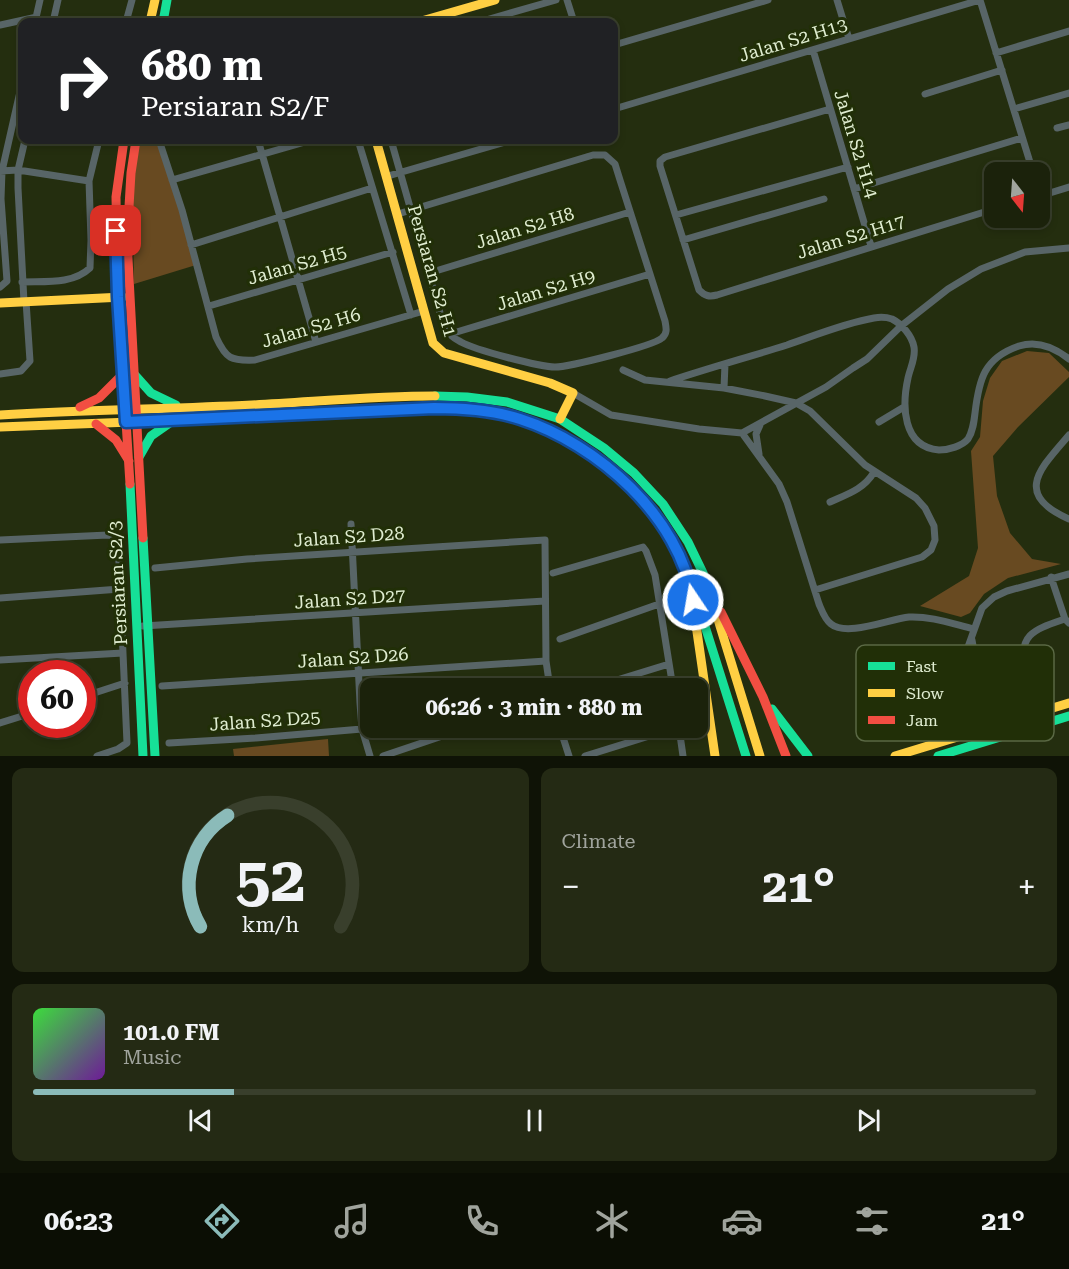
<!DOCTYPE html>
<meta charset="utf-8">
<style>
body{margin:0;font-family:"Roboto Serif",serif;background:#242a14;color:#f1f3f6;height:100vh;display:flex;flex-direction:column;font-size:22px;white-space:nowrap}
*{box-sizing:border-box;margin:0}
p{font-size:20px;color:#a0a49d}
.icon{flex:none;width:33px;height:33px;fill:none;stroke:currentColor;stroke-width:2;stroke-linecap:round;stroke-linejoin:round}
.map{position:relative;height:756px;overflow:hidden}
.side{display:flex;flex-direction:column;gap:12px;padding:12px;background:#0f1306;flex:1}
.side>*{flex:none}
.top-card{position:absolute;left:18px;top:18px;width:600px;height:126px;border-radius:12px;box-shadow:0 3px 9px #0003,0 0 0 2px #393f2c;background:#202124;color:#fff;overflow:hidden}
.needle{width:39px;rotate:163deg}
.controls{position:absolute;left:984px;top:162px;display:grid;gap:12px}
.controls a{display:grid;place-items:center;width:66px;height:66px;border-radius:12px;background:#1b220b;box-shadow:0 3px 9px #0003,0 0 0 2px #393f2c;font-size:30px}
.speed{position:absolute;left:18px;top:660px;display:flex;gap:12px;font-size:30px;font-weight:700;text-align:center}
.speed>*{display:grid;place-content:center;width:78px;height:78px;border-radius:50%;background:#1b220b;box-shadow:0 3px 9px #0003,0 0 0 2px #393f2c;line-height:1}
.speed .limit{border:9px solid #d22;background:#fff;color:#111}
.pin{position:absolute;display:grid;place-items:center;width:51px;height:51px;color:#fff;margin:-26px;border-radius:12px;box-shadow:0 3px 9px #0006}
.me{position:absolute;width:66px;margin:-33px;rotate:348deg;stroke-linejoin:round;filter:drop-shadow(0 0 4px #0008)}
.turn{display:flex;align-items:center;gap:21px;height:126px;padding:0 24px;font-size:27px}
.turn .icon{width:78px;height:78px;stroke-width:2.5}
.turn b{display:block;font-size:42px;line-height:51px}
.big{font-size:45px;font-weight:700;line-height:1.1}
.side .card{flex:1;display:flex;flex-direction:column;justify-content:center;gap:9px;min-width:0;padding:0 21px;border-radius:12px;background:#242a14}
.side .dial{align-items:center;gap:0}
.dial svg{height:156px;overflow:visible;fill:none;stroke:#393f2c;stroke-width:7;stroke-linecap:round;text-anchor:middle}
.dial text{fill:#f1f3f6;stroke:none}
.song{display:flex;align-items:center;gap:18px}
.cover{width:72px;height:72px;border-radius:9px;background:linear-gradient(135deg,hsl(120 70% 55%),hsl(280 70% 35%))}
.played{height:6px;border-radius:3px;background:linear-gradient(90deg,#8bbbb9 20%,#393f2c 20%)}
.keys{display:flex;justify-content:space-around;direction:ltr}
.heat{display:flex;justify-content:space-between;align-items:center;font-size:33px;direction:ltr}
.side .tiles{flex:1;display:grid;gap:12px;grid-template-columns:1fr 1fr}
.card:last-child{grid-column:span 2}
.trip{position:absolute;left:360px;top:678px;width:348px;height:60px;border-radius:12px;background:#1b220b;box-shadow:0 3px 9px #0003,0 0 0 2px #393f2c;font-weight:700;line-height:60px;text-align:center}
.tabs{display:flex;height:96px;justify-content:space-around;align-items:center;background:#0b0e04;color:#a0a49d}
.tabs .icon{width:42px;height:42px}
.tabs .current{color:#8bbbb9}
.tabs b{font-size:27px;color:#f1f3f6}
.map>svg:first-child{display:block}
.green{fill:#684a21}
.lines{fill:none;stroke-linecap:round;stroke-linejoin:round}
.street{stroke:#586567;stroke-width:7}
.fast{stroke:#16e098;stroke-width:9}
.slow{stroke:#ffcf43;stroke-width:9}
.jam{stroke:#f24e42;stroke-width:9}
.route-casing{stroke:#114b97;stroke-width:15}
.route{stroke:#1a73e8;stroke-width:10}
.labels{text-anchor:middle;stroke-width:6;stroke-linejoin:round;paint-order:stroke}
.street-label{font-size:18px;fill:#e0edd1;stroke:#212f07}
.key{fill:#212f07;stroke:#5a6844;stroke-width:1.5}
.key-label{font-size:16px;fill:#e0edd1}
</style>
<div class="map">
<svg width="1069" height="756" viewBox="0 0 1069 756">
<rect width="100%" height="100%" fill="#242e0f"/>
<path class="green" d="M146 140H158L196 265 134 284 132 170 137 142Z
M1027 351 1049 353 1069 372V377L1018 427 993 456 997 496 1010 533 1032 559 1061 564 1008 578 984 594 970 613 961 617 920 606 969 576 978 548 971 451 980 437 983 401 990 378 1002 361Z
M328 739 329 756H234L233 749Z"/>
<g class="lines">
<path class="street" d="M567 0 574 22
M837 0 849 39
M980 0 1033 172
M35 22 40 0
M53 22 58 0
M126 22 132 0
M479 22 556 0
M0 25 37 17
M614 45 768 0
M813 50 871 246
M996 53 1069 31
M925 94 1002 70
M614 109 980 0
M830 109 665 157 660 161V166L699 290C705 296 709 297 717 295L994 209
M1014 109 1069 93
M1057 128 1069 125
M159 140 182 210 216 337C226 359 231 361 255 360L424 311
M258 140 316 342
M358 140 411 315
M391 140 444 327C447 333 455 339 461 342 475 350 540 367 555 367 569 367 653 346 662 338 668 333 666 327 665 321L620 180 615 164 605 155H593L411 210 398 214
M0 171 18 170 89 181
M388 176 512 140
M172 180 312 140
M854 189 1022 138
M1040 196 1069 187
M676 215 848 167
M683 240 824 199
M191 245 372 188
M429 273 630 212
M22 282C44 281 72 285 90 268L91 240 89 181 99 140
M0 287 7 281 1 199 2 171 22 83
M24 302 18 188V170L25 140
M209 306 393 252
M450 334 650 274
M623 370 645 380 724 388 765 396 796 403 810 411 865 465 916 498 925 508 934 526 935 540 931 550 922 557 815 590
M0 374 21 371 30 361 26 301
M670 381C709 368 749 357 787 345 816 335 845 323 874 318 880 317 886 317 892 319 902 324 912 336 914 347 916 358 910 368 908 378 902 405 902 447 939 450 949 450 962 446 968 439 973 431 974 422 975 413 979 379 984 358 1019 346 1038 340 1054 347 1069 359
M724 388 725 364
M573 393 611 415 699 429 742 433 826 387 853 368 867 359 901 326 948 289 981 269 1025 252 1069 248
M879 422 904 407
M742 433 779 484 787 502 819 604C822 611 825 620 831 624 847 637 889 619 909 617 931 616 953 624 974 629
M1069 435C1041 468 1012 494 1069 519
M759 454 756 434 760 425
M830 502C848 494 864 489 874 472
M351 524 360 703 362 729 370 756
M0 540 108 535 113 536 118 541 127 743 118 749 97 756
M155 568 247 559 545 540 546 661 550 688
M553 573 643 547 646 551 655 575 673 688
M1051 577 1065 619 1069 623
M0 598 120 589
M143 626 545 601
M560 639 659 604
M972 640 981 690 993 739
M0 660 123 653
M1026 670C1016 634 1036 629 1065 619
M162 686 546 661
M591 688 669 664
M82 697 125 683
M0 723 32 713
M560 728 569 756
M679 728 683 756
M984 742 970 692 967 669 968 647 982 608 994 597 1007 591 1069 574
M169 743 256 738 362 729
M383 756 466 728
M585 756 675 728"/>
<path class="fast" d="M163 22 167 0
M134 374 151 393 176 405
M435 396 467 397 507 402 560 419 604 448 634 473 663 504 688 542 703 573 716 613
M593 456 628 483 652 510 679 551 692 585 746 756
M139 457 151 436 171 422
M130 484 143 756
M143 538 155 756
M772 709 808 756
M938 756 1069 716"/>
<path class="slow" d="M150 22 155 0
M418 22 495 0
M376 140 433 343 444 353 550 383 573 393 560 419
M0 303 123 297
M0 415C84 410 168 409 252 405 313 402 374 396 435 396
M0 427 265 417
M694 611 715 756
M716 613 760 756
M895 756 1069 703"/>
<path class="jam" d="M124 140 116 197 118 297 130 484
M136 140 131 173 127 240 143 538
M80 407 99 398 123 374
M265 417C301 415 338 413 374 411 419 409 462 406 506 417 538 424 566 439 593 456
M96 424 116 440 129 461
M721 612 763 697 786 756"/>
</g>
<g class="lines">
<defs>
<path id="route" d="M116 231 118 297 126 422 434 408C463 408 493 410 520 419 598 444 680 517 693 600"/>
</defs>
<use href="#route" class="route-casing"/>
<use href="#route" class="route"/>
</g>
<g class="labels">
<g class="street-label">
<text transform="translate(793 40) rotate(-17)" y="6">Jalan S2 H13</text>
<text transform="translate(856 144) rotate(73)" y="6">Jalan S2 H14</text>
<text transform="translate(525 228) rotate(-17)" y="6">Jalan S2 H8</text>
<text transform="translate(851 237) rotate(-17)" y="6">Jalan S2 H17</text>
<text transform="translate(297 265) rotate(-16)" y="6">Jalan S2 H5</text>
<text transform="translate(432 271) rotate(74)" y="6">Persiaran S2 H1</text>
<text transform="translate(546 290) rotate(-17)" y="6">Jalan S2 H9</text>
<text transform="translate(311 328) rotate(-16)" y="6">Jalan S2 H6</text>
<text transform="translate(349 537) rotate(-4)" y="6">Jalan S2 D28</text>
<text transform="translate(118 583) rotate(-93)" y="6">Persiaran S2/3</text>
<text transform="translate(350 599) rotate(-4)" y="6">Jalan S2 D27</text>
<text transform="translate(353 658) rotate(-4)" y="6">Jalan S2 D26</text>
<text transform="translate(265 721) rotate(-4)" y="6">Jalan S2 D25</text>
</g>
</g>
<rect x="856" y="645" width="198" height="96" rx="9" class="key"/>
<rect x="868" y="662" width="27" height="8" fill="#16e098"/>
<rect x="868" y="689" width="27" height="8" fill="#ffcf43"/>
<rect x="868" y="716" width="27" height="8" fill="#f24e42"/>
<g class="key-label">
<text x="906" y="672">Fast</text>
<text x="906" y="699">Slow</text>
<text x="906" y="726">Jam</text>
</g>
</svg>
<div class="controls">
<a><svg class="needle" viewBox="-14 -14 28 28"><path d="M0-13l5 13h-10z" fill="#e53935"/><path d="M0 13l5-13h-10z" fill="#a0a49d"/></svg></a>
</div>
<div class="speed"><div class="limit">60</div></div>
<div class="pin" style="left:116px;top:231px;background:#d93025"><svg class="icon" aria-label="arrive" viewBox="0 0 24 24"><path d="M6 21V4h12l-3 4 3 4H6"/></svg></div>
<svg class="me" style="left:693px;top:600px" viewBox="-20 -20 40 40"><circle r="17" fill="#1a73e8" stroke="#fff" stroke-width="3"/><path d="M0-11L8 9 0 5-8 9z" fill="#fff"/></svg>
<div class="trip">06:26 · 3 min · 880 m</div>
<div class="top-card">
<div class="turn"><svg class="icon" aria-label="right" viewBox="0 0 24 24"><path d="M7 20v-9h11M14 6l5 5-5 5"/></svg><div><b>680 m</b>Persiaran S2/F</div></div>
</div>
</div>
<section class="side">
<div class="tiles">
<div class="card dial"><svg viewBox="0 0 100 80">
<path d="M14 69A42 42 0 1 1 86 69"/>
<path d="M14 69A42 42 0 0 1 28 12" stroke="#8bbbb9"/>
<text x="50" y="56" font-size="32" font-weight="700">52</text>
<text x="50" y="72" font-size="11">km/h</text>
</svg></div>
<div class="card"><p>Climate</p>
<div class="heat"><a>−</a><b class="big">21°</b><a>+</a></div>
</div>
<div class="card">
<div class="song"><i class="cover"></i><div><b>101.0 FM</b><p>Music</p></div></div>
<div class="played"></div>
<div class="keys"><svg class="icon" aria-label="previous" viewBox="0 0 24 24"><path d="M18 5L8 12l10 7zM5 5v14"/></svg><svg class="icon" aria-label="pause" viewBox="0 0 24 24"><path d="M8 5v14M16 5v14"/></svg><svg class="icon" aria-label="next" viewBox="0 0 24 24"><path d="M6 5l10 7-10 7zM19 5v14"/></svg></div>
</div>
</div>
</section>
<nav class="tabs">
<b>06:23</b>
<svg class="icon current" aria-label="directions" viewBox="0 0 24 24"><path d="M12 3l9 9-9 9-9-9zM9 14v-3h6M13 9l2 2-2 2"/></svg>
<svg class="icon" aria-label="music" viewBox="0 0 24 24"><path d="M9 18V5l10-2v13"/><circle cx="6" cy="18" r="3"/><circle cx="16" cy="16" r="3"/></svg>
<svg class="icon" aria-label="phone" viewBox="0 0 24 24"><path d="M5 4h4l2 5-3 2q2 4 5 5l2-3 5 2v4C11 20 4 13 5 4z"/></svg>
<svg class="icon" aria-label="climate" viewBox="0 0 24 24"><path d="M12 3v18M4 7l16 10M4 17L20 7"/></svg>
<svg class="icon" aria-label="car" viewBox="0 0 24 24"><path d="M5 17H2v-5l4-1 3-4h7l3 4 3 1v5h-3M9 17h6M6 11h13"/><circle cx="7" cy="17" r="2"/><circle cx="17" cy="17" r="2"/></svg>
<svg class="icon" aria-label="filters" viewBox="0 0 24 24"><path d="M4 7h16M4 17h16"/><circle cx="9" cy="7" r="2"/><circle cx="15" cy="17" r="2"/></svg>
<b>21°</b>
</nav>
